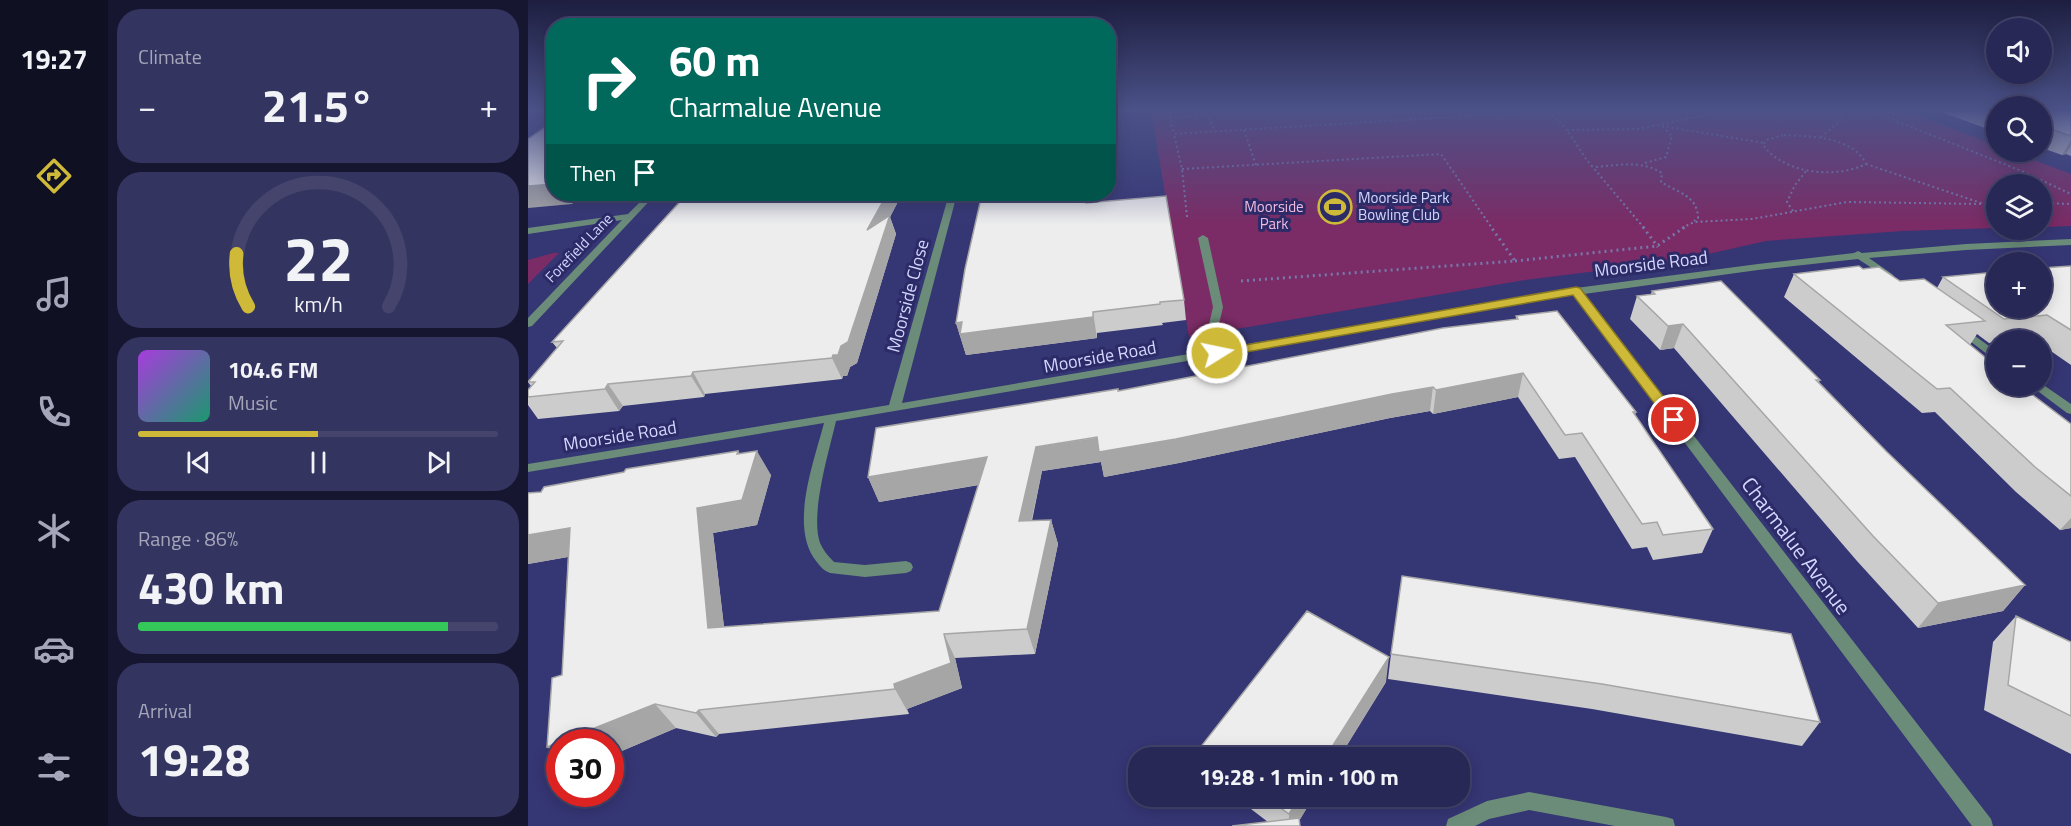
<!DOCTYPE html>
<meta charset="utf-8">
<style>
body{margin:0;font-family:"Titillium Web",sans-serif;background:#343461;color:#f1f3f6;height:100vh;display:flex;flex-direction:column;font-size:22px;white-space:nowrap}
*{box-sizing:border-box;margin:0}
p{font-size:20px;color:#a5a6ba}
.icon{flex:none;width:33px;height:33px;fill:none;stroke:currentColor;stroke-width:2;stroke-linecap:round;stroke-linejoin:round}
.map{position:relative;flex:1;overflow:hidden}
.details{display:flex;flex-direction:column;gap:9px;padding:9px;background:#161630;width:420px}
.details>*{flex:none}
.top-card{position:absolute;left:18px;top:18px;width:570px;height:183px;border-radius:24px;box-shadow:0 3px 15px #0003,0 0 0 2px #44446d;background:#00695c;color:#fff;overflow:hidden}
.controls{position:absolute;left:1458px;top:18px;display:grid;gap:12px}
.controls a{display:grid;place-items:center;width:66px;height:66px;border-radius:50%;background:#282857;box-shadow:0 3px 15px #0003,0 0 0 2px #44446d;font-size:30px}
.speed{position:absolute;left:18px;top:729px;display:flex;gap:12px;font-size:30px;font-weight:700;text-align:center}
.speed>*{display:grid;place-content:center;width:78px;height:78px;border-radius:50%;background:#282857;box-shadow:0 3px 15px #0003,0 0 0 2px #44446d;line-height:1}
.speed .limit{border:9px solid #d22;background:#fff;color:#111}
.pin{position:absolute;display:grid;place-items:center;width:51px;height:51px;color:#fff;margin:-26px;border:3px solid #fff;border-radius:50%;box-shadow:0 2px 6px #0007}
.me{position:absolute;width:66px;margin:-33px;rotate:80deg;stroke-linejoin:round;filter:drop-shadow(0 0 4px #0008)}
.turn{display:flex;align-items:center;gap:21px;height:126px;padding:0 24px;font-size:27px}
.turn .icon{width:78px;height:78px;stroke-width:2.5}
.turn b{display:block;font-size:42px;line-height:51px}
.then{display:flex;align-items:center;height:57px;padding:0 24px;background:#0003;gap:12px;font-size:22px}
.big{font-size:45px;font-weight:700;line-height:1.1}
.details .card{flex:1;display:flex;flex-direction:column;justify-content:center;gap:9px;min-width:0;padding:0 21px;border-radius:24px;background:#343461}
.details .dial{align-items:center;gap:0}
.dial svg{height:156px;overflow:visible;fill:none;stroke:#44446d;stroke-width:7;stroke-linecap:round;text-anchor:middle}
.dial text{fill:#f1f3f6;stroke:none}
.song{display:flex;align-items:center;gap:18px}
.cover{width:72px;height:72px;border-radius:9px;background:linear-gradient(135deg,hsl(280 70% 55%),hsl(160 70% 35%))}
.played{height:6px;border-radius:3px;background:linear-gradient(90deg,#ceb938 50%,#44446d 50%)}
.keys{display:flex;justify-content:space-around;direction:ltr}
.heat{display:flex;justify-content:space-between;align-items:center;font-size:33px;direction:ltr}
.charge{height:9px;border-radius:4px;background:linear-gradient(90deg,#34c759 86%,#44446d 0)}
.trip{position:absolute;left:600px;top:747px;width:342px;height:60px;border-radius:24px;background:#282857;box-shadow:0 3px 15px #0003,0 0 0 2px #44446d;font-weight:700;line-height:60px;text-align:center}
main{display:flex;flex:1;min-height:0}
.dock{display:flex;flex-direction:column;width:108px;justify-content:space-around;align-items:center;background:#101023;color:#a5a6ba}
.dock .icon{width:42px;height:42px}
.dock .current{color:#ceb938}
.dock b{font-size:27px;color:#f1f3f6}
.map>svg:first-child{display:block}
.green{fill:#7b2b65}
.lines{fill:none;stroke-linecap:round;stroke-linejoin:round}
.path-far1{stroke:#7678ac;stroke-width:2;stroke-dasharray:2 3;stroke-linecap:butt}
.path{stroke:#7678ac;stroke-width:3;stroke-dasharray:2 4;stroke-linecap:butt}
.lane{fill:#6b8c79;fill-rule:evenodd}
.street{fill:#6b8c79;fill-rule:evenodd}
.wall{fill:#ccc}
.shaded-wall{fill:#a6a6a6}
.building{fill:#ededed;stroke:#a6a6a6;stroke-width:1.5}
.route{fill:#ceb938;stroke:#867824;stroke-width:1.5}
.labels{text-anchor:middle;stroke-width:6;stroke-linejoin:round;paint-order:stroke}
.far-poi-label{font-size:15px;fill:#d3d7fd;stroke:#2c2b68;text-anchor:start}
.far-park-label{font-size:15px;fill:#f1b9de;stroke:#2c2b68}
.far-street-label{font-size:15px;fill:#d3d7fd;stroke:#2c2b68}
.street-label{font-size:18px;fill:#d3d7fd;stroke:#2c2b68}
.near-street-label{font-size:21px;fill:#d3d7fd;stroke:#2c2b68}
</style>
<main>
<nav class="dock">
<b>19:27</b>
<svg class="icon current" aria-label="directions" viewBox="0 0 24 24"><path d="M12 3l9 9-9 9-9-9zM9 14v-3h6M13 9l2 2-2 2"/></svg>
<svg class="icon" aria-label="music" viewBox="0 0 24 24"><path d="M9 18V5l10-2v13"/><circle cx="6" cy="18" r="3"/><circle cx="16" cy="16" r="3"/></svg>
<svg class="icon" aria-label="phone" viewBox="0 0 24 24"><path d="M5 4h4l2 5-3 2q2 4 5 5l2-3 5 2v4C11 20 4 13 5 4z"/></svg>
<svg class="icon" aria-label="climate" viewBox="0 0 24 24"><path d="M12 3v18M4 7l16 10M4 17L20 7"/></svg>
<svg class="icon" aria-label="car" viewBox="0 0 24 24"><path d="M5 17H2v-5l4-1 3-4h7l3 4 3 1v5h-3M9 17h6M6 11h13"/><circle cx="7" cy="17" r="2"/><circle cx="17" cy="17" r="2"/></svg>
<svg class="icon" aria-label="filters" viewBox="0 0 24 24"><path d="M4 7h16M4 17h16"/><circle cx="9" cy="7" r="2"/><circle cx="15" cy="17" r="2"/></svg>
</nav>
<section class="details">
<div class="card"><p>Climate</p>
<div class="heat"><a>−</a><b class="big">21.5°</b><a>+</a></div>
</div>
<div class="card dial"><svg viewBox="0 0 100 80">
<path d="M14 69A42 42 0 1 1 86 69"/>
<path d="M14 69A42 42 0 0 1 8 42" stroke="#ceb938"/>
<text x="50" y="56" font-size="32" font-weight="700">22</text>
<text x="50" y="72" font-size="11">km/h</text>
</svg></div>
<div class="card">
<div class="song"><i class="cover"></i><div><b>104.6 FM</b><p>Music</p></div></div>
<div class="played"></div>
<div class="keys"><svg class="icon" aria-label="previous" viewBox="0 0 24 24"><path d="M18 5L8 12l10 7zM5 5v14"/></svg><svg class="icon" aria-label="pause" viewBox="0 0 24 24"><path d="M8 5v14M16 5v14"/></svg><svg class="icon" aria-label="next" viewBox="0 0 24 24"><path d="M6 5l10 7-10 7zM19 5v14"/></svg></div>
</div>
<div class="card"><p>Range · 86%</p><b class="big">430 km</b><div class="charge"></div></div>
<div class="card"><p>Arrival</p><b class="big">19:28</b></div>
</section>
<div class="map">
<svg width="1543" height="826" viewBox="0 0 1543 826">
<rect width="100%" height="100%" fill="#353674"/>
<path class="green" d="M623 110H1375L1468 145V152H1485L1543 174V226L1514 227V184H1468V228L1375 231 1238 241 1149 261 997 280 661 337Z
M25 253H31L0 284V260Z"/>
<g class="lines">
<path class="path-far1" d="M640 110 646 134
M833 110 843 121
M936 110 946 114
M1341 110 1496 172 1543 194
M1021 111 1039 130
M642 118 679 115 687 131
M1134 126 1236 143
M716 130 728 165
M1256 135C1282 136 1326 137 1338 164 1307 179 1256 174 1235 145L1238 140Z
M1293 137 1311 122 1316 113 1315 110
M1117 163 1138 157 1144 136 1134 126
M1338 164 1456 204H1468
M1068 167C1091 165 1113 160 1134 173L1133 182C1149 192 1170 196 1170 218L1166 221
M654 169 913 154 964 228
M1514 203 1543 204
M1265 211 1259 202 1267 185 1279 170
M659 217 654 169 646 134 1020 111
M1116 228 1058 159 1039 130 1110 129 1203 110
M1154 228 1166 222 1224 219 1319 202 1456 204"/>
<path class="path" d="M1115 227 1130 247
M987 261 1129 246 1157 227
M713 281 987 261 963 227"/>
<path class="lane" d="M675 235 680 238 695 307 689 333 694 353 689 356 684 353 679 333 685 307 670 238Z"/>
<path class="street" d="M120 194H128L4 326 0 327V318L94 220 0 234V228L100 214Z
M421 194H429L374 403 1048 288 1230 264 1326 253 1330 251 1334 253 1438 244 1543 239V245L1438 250 1341 258 1364 274 1366 276 1361 279 1330 259 1230 270 1056 294 1463 819 1465 826H1444L1046 295 308 421C301 452 282 513 292 543 295 550 300 556 306 562L337 565 378 561 383 563 385 567 383 571 378 573 337 577 302 573C296 571 292 566 288 561 261 527 286 462 296 423L0 472V464L361 405Z
M1433 326 1468 351V359L1464 358 1429 331 1428 329 1429 327Z
M1514 384 1543 404V414L1539 413 1503 386H1514Z
M1001 792 1138 817 1145 819 1147 826H1087L1001 810 961 819 947 826H918L920 819 959 801Z"/>
</g>
<path class="wall" d="M1408 110H1468V132Z
M1514 110H1543V156L1538 154 1534 155 1514 148Z
M152 194H374L362 217 368 234 329 363 322 367 319 376H315L314 379 177 394 176 397 95 406 91 411 10 419 0 405V390L3 386 0 382 29 348 24 342 154 199Z
M562 202 656 300 658 320 634 323 635 325 569 333V338L438 355 428 323Z
M1543 266V365L1514 345V340H1506L1503 338 1482 340H1468V342L1461 343 1449 334 1442 345 1468 386 1543 424V528L1532 530 1488 492 1407 412 1394 413 1256 297 1266 274 1335 269 1372 281 1409 288 1415 277Z
M1124 291 1292 380 1291 382 1359 452 1497 585 1475 611 1390 628 1329 561 1146 348 1132 350 1102 319 1109 296 1123 294Z
M988 316 1108 412 1107 415 1185 529 1174 553 1125 560 1119 547 1104 549 1047 457 1031 459 990 397 905 414 902 411 862 418 651 463 576 477 573 462 514 471 504 521 523 520 530 544 507 654 427 658 434 688 379 709 381 714 191 734 188 737 148 728 82 756V742L34 675 40 557 0 564V493L13 492 210 451 212 454 243 475 229 525 185 533 196 627 411 611 451 485 351 502 340 477 590 391 988 319Z
M1488 616 1543 642V754L1456 710 1465 642Z
M1263 634 1292 722 1274 746 1064 709 860 679 863 654Z
M858 682 811 758H672L671 749Z
M706 796H786L771 821 740 822Z"/>
<path class="shaded-wall" d="M1543 140V146L1538 154 1534 155Z
M26 184V194H54L44 204 0 208V186Z
M359 194H374L362 217 368 234 329 363 322 367 319 376H315L314 379 304 358 339 230Z
M558 194H562L561 222 558 203Z
M565 312 569 338 438 355 428 323Z
M1155 324 1146 348 1132 350 1140 326Z
M165 372 177 394 176 397 163 376Z
M995 373 990 397 905 414 908 390Z
M80 384 95 406 91 411 77 389Z
M905 387 902 411 862 418 651 463 576 477 573 462 514 471 498 546 491 521 508 447 864 394Z
M210 451 223 473 229 451 243 475 229 525 185 533 199 653 180 628 169 508 209 454Z
M459 457 467 482 351 502 340 477Z
M1543 518V528L1532 530Z
M523 520 530 544 507 654 499 629Z
M42 528 62 553 0 564V535Z
M1497 585 1475 611 1390 628 1410 603Z
M416 634 427 658 434 688 379 709 381 714 367 689 366 684Z
M861 657 858 682 811 758H797Z
M127 704 148 728 82 756V742H32V758L19 747Z
M171 710 191 734 188 737 168 713Z
M772 796H786L768 826H761V814Z"/>
<path class="building" d="M1514 110H1543V136L1514 126Z
M26 121V184L0 186V139Z
M152 194H359L339 230 362 215 320 342 313 346 310 355H305L304 358 165 372 163 376 80 384 77 389 0 397V390L7 382H0L35 341 24 342 159 194Z
M454 194H558V203L638 196 656 300 632 302V304L565 312V317L432 334 434 322 428 323 437 269Z
M1331 266 1335 269 1351 267 1372 281 1396 279 1457 321 1418 325 1468 366V386H1493L1543 424V496L1507 467 1422 388 1409 389 1266 274Z
M1543 266V330L1519 315 1476 319 1415 277 1468 272V308H1514V268Z
M1193 281 1292 380H1288L1359 452 1497 585 1410 603 1345 536 1155 324 1140 326 1109 296 1127 294 1124 291Z
M1029 311 1108 412H1105L1185 529 1135 535 1129 522 1114 524 1054 433 1037 435 995 373 908 390 905 387 864 394 648 439 571 452 569 437 508 447 491 521 523 520 499 629 416 634 423 663 366 684 367 689 171 710 168 713 127 704 19 747 24 678 34 675 42 528 0 535V493L13 492 16 487 96 472 98 469 210 451 209 454 229 451 214 500 169 508 180 628 411 611 459 457 340 477 348 428 590 389V391L915 328 990 319 988 316Z
M874 576 1263 634 1292 722 1074 684 863 654Z
M779 611 861 657 797 758H683L671 749Z
M1488 616 1543 642V716L1480 685Z
M736 796H772L761 814Z
M771 818 772 826H704Z"/>
<linearGradient id="sky" x2="0" y2="1"><stop stop-color="#1d1e40"/><stop offset="0.49" stop-color="#4b5288"/><stop offset="1" stop-color="#4b5288" stop-opacity="0"/></linearGradient>
<rect width="1543" height="225" fill="url(#sky)"/>
<path class="route" d="M1048 287 1052 288 1151 417 1153 420 1151 423H1141L1045 295 689 357 682 353 689 350Z"/>
<defs>
<symbol id="stadium-ring" viewBox="-11 -11 22 22"><circle r="9.5" fill="#2c2b68" stroke="#ceb938" stroke-width="1.5"/><path d="M0-5a6.5 5 0 1 0 0 10a6.5 5 0 1 0 0-10ZM-3.5-1.8h7v3.6h-7Z" fill="#ceb938"/></symbol>
</defs>
<g fill-rule="evenodd">
<use href="#stadium-ring" x="788" y="188" width="38" height="38"/>
</g>
<g class="labels">
<g class="far-poi-label">
<text x="830" y="203">Moorside Park<tspan x="830" dy="17">Bowling Club</tspan></text>
</g>
<g class="far-park-label">
<text x="746" y="212">Moorside<tspan x="746" dy="17">Park</tspan></text>
</g>
<g class="far-street-label">
<text transform="translate(51 248) rotate(-46)" y="5">Forefield Lane</text>
</g>
<g class="street-label">
<text transform="translate(1123 264) rotate(-7)" y="6">Moorside Road</text>
<text transform="translate(380 296) rotate(-75)" y="6">Moorside Close</text>
<text transform="translate(572 357) rotate(-10)" y="6">Moorside Road</text>
<text transform="translate(92 436) rotate(-9)" y="6">Moorside Road</text>
</g>
<g class="near-street-label">
<text transform="translate(1268 546) rotate(53)" y="7">Charmalue Avenue</text>
</g>
</g>
</svg>
<div class="controls">
<a><svg class="icon" aria-label="sound" viewBox="0 0 24 24"><path d="M4 9h4l5-4v14l-5-4H4zM17 9q2 3 0 6"/></svg></a>
<a><svg class="icon" aria-label="search" viewBox="0 0 24 24"><circle cx="10" cy="10" r="6"/><path d="M15 15l6 6"/></svg></a>
<a><svg class="icon" aria-label="layers" viewBox="0 0 24 24"><path d="M12 4l9 5-9 5-9-5zM3 14l9 5 9-5"/></svg></a>
<a>+</a>
<a>−</a>
</div>
<div class="speed"><div class="limit">30</div></div>
<div class="pin" style="left:1146px;top:420px;background:#d93025"><svg class="icon" aria-label="arrive" viewBox="0 0 24 24"><path d="M6 21V4h12l-3 4 3 4H6"/></svg></div>
<svg class="me" style="left:689px;top:353px" viewBox="-20 -20 40 40"><circle r="17" fill="#ceb938" stroke="#fff" stroke-width="3"/><path d="M0-11L8 9 0 5-8 9z" fill="#fff"/></svg>
<div class="trip">19:28 · 1 min · 100 m</div>
<div class="top-card">
<div class="turn"><svg class="icon" aria-label="right" viewBox="0 0 24 24"><path d="M7 20v-9h11M14 6l5 5-5 5"/></svg><div><b>60 m</b>Charmalue Avenue</div></div>
<div class="then">Then<svg class="icon" aria-label="arrive" viewBox="0 0 24 24"><path d="M6 21V4h12l-3 4 3 4H6"/></svg></div>
</div>
</div>
</main>
